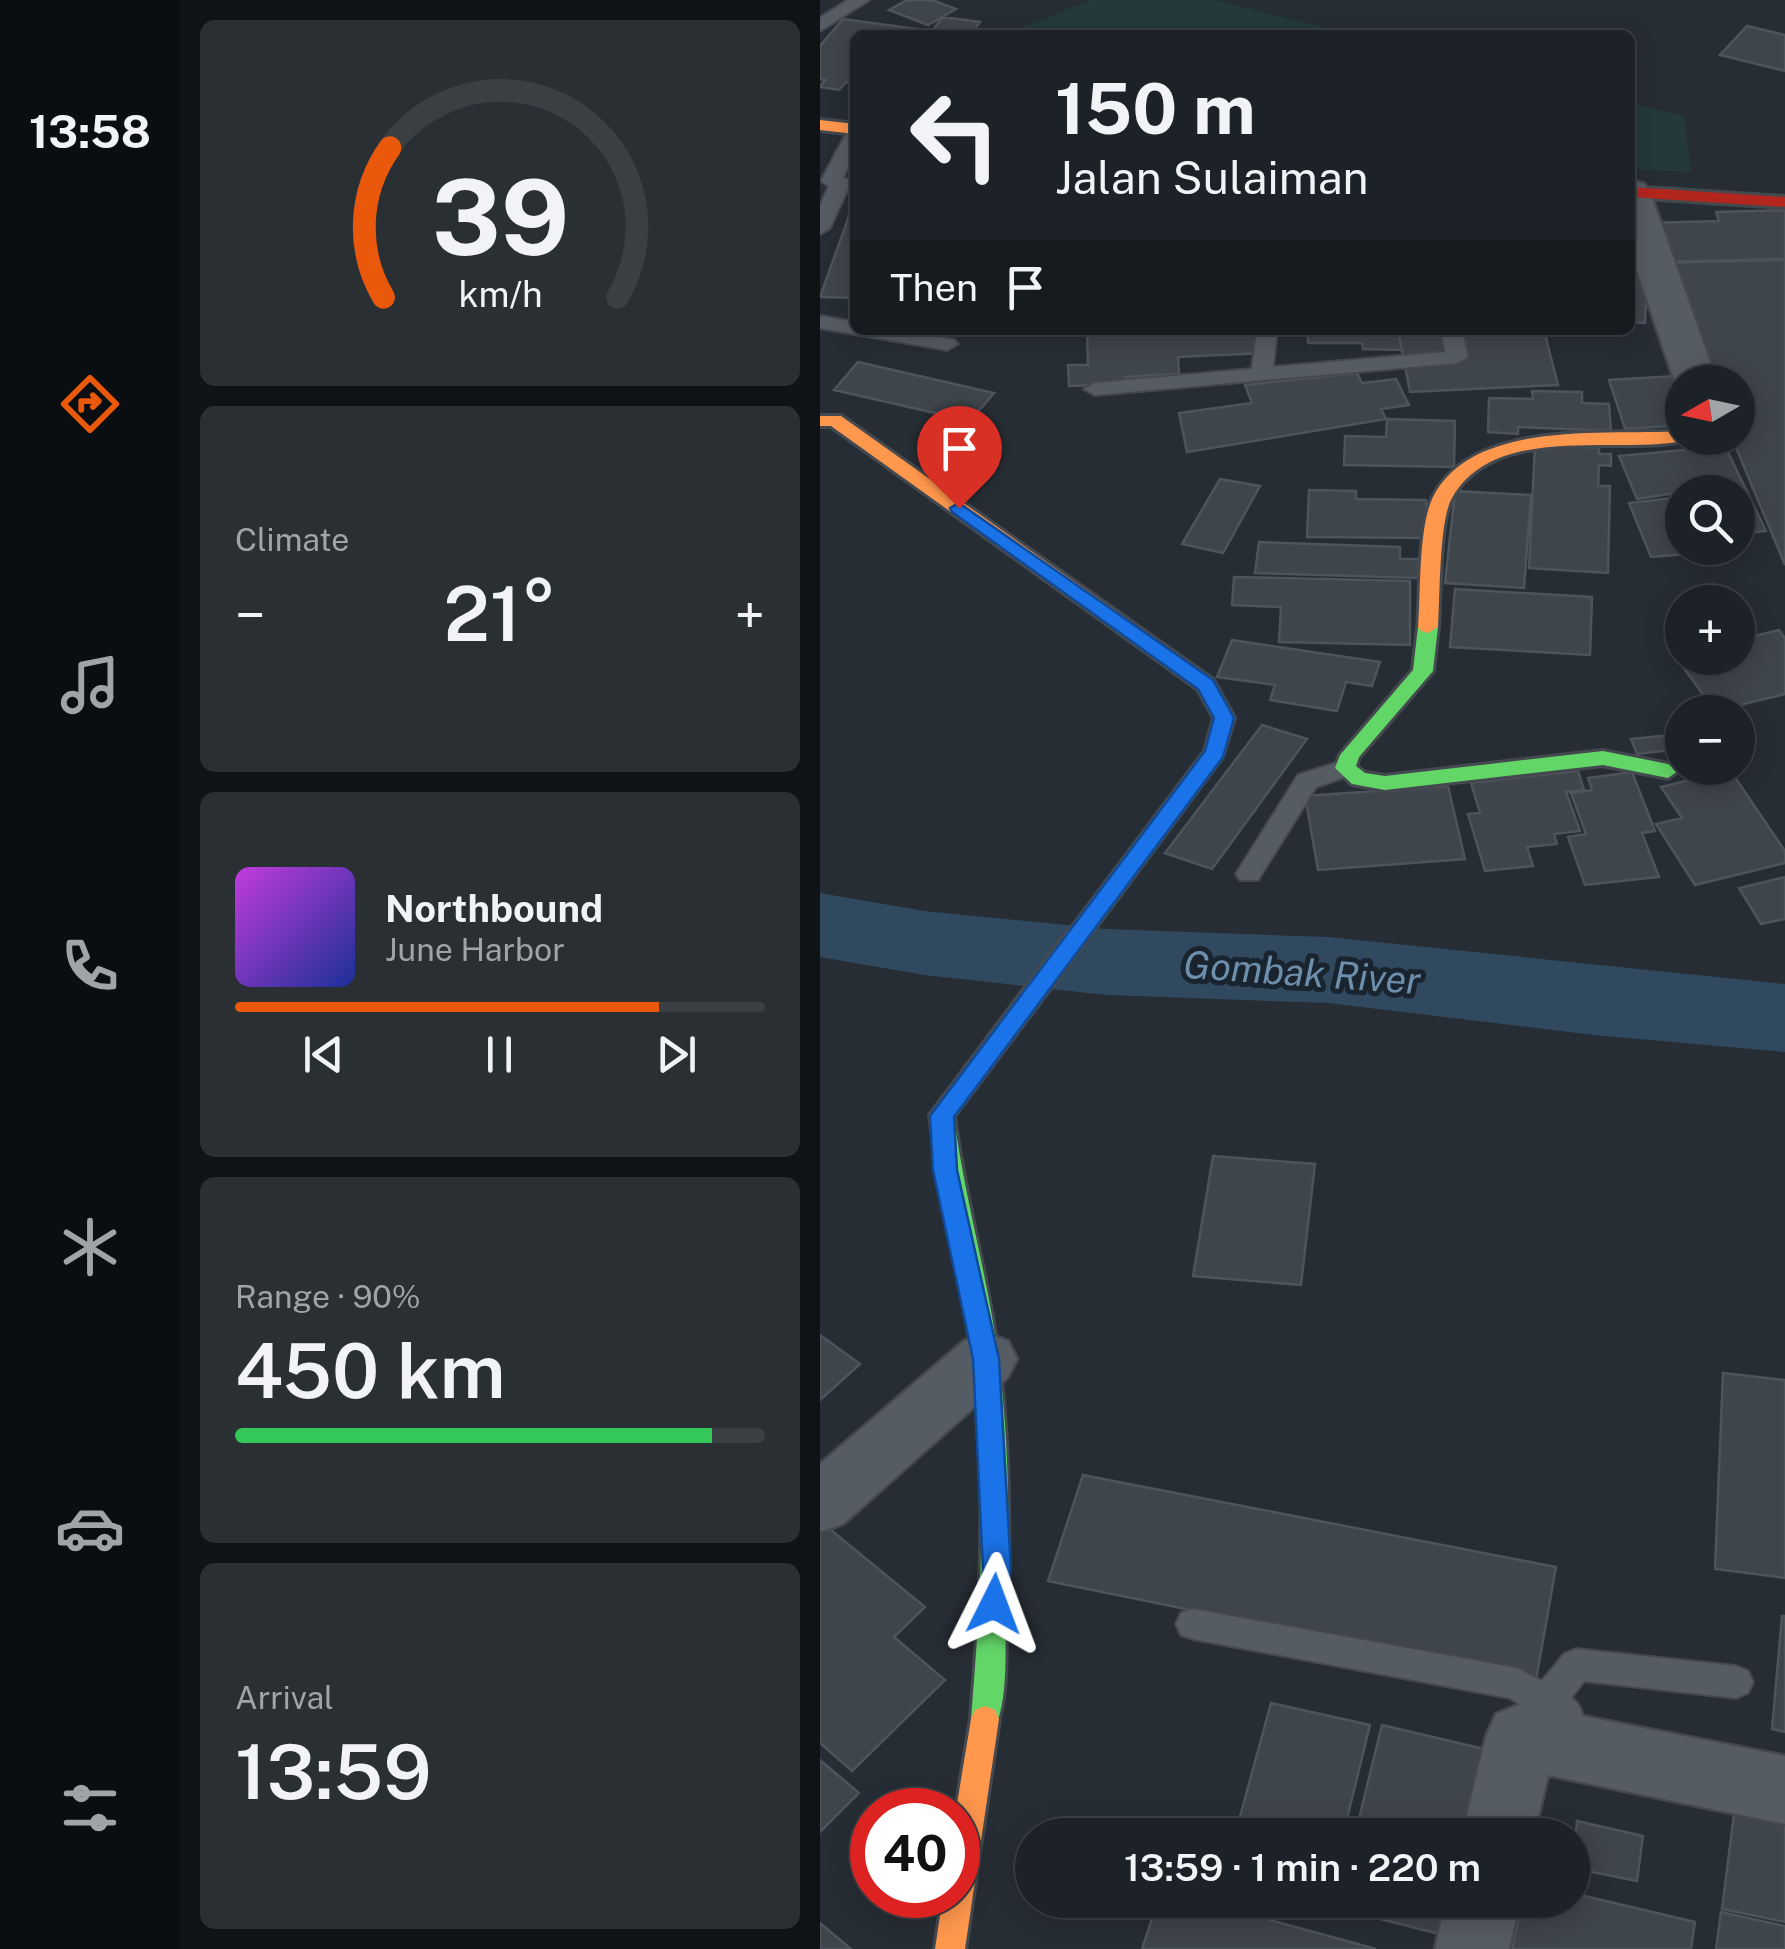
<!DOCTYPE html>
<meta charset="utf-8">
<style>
body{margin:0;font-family:"Public Sans",sans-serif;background:#292f33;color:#f1f3f6;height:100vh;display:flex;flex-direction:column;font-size:38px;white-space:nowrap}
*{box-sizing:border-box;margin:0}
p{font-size:32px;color:#a0a4a7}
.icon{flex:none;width:55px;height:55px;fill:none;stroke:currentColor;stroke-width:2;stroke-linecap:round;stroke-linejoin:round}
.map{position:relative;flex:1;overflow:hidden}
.sheet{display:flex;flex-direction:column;gap:20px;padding:20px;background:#0f1315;width:640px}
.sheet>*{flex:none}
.guide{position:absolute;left:30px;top:30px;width:785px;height:305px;border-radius:15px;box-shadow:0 5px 25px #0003,0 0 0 2px #3a3f44;background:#1c2227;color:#f1f3f6;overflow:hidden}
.needle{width:65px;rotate:261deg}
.fabs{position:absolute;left:845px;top:365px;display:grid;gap:20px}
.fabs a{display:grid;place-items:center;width:90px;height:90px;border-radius:50%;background:#1c2227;box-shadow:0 5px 25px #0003,0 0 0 2px #3a3f44;font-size:50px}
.speed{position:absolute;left:30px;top:1788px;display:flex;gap:20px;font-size:50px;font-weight:700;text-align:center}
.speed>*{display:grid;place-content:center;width:130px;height:130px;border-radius:50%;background:#1c2227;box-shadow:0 5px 25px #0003,0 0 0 2px #3a3f44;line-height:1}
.speed .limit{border:15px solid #d22;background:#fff;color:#111}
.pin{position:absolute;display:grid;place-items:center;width:85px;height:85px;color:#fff;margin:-102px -42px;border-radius:50% 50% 50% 0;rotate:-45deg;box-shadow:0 0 10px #0007}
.pin .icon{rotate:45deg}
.me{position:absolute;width:110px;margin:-55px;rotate:3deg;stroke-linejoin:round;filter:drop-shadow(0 0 8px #0008)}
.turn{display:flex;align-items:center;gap:35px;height:210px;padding:0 40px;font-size:45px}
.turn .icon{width:130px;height:130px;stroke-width:2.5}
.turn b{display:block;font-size:70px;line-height:85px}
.then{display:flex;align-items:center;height:95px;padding:0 40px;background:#0003;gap:20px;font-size:38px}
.big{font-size:75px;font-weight:600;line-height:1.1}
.sheet .widget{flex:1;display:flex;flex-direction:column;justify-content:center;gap:15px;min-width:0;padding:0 35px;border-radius:15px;background:#292f33}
.sheet .dial{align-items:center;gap:0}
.dial svg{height:260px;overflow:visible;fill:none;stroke:#3a3f44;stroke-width:7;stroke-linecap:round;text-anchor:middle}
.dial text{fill:#f1f3f6;stroke:none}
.song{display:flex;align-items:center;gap:30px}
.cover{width:120px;height:120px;border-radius:15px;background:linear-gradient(135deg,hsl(290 70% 55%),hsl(230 70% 35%))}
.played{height:10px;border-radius:5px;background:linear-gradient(90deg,#ea580c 80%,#3a3f44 80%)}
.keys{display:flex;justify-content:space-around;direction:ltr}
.heat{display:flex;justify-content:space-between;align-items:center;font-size:55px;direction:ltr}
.charge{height:15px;border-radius:8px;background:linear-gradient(90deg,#34c759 90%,#3a3f44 0)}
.trip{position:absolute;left:195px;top:1818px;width:575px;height:100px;border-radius:50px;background:#1c2227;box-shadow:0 5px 25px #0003,0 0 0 2px #3a3f44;font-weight:600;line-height:100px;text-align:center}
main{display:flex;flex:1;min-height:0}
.tabs{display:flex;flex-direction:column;width:180px;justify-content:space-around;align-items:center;background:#0b0e10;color:#a0a4a7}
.tabs .icon{width:70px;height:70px}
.tabs .selected{color:#ea580c}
.tabs b{font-size:45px;color:#f1f3f6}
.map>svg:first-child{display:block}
.green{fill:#23393a}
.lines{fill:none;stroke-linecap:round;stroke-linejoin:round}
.river{fill:#31495f;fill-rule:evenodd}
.building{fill:#3e454b;stroke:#4d545c;stroke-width:2.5}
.lane-casing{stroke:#44494f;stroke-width:4}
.street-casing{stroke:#44494f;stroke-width:5}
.fast-casing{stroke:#44494f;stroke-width:6}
.slow-casing{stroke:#44494f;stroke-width:6}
.jam-casing{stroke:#44494f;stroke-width:6}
.lane{fill:#565c63;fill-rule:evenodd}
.street{fill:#565c63;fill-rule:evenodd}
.fast{fill:#63d668;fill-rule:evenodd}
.slow{fill:#ff974d;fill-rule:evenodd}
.jam{fill:#b3261e;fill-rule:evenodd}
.route{fill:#1a73e8;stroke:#114b97;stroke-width:2.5}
.labels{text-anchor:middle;stroke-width:10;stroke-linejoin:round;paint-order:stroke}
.water-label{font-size:38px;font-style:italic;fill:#6d8fac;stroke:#19242f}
</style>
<main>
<nav class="tabs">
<b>13:58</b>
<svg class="icon selected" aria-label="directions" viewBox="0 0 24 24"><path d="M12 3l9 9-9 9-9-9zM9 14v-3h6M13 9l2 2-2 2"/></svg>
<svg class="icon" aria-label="music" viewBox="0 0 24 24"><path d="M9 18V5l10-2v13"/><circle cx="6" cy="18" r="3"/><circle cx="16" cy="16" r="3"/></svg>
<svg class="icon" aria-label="phone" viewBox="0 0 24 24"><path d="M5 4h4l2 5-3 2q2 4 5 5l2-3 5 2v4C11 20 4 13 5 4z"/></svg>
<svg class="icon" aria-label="climate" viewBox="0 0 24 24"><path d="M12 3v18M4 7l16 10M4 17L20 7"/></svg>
<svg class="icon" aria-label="car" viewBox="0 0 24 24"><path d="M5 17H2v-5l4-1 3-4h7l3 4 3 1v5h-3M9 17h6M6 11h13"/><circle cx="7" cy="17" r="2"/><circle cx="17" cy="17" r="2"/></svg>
<svg class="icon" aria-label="filters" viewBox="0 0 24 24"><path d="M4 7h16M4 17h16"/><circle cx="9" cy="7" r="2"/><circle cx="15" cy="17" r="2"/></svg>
</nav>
<section class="sheet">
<div class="widget dial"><svg viewBox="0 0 100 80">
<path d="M14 69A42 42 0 1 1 86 69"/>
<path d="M14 69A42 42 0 0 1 16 23" stroke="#ea580c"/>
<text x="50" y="56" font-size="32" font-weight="700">39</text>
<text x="50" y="72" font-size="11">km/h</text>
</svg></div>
<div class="widget"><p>Climate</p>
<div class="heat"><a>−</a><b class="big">21°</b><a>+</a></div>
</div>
<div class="widget">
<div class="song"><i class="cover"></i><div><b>Northbound</b><p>June Harbor</p></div></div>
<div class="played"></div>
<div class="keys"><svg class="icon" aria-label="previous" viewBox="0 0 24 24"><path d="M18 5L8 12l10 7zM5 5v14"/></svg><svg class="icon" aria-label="pause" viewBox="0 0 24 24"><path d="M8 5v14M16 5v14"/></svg><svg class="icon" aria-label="next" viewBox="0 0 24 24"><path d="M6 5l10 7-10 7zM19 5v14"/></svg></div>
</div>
<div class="widget"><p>Range · 90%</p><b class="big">450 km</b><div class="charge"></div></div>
<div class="widget"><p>Arrival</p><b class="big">13:59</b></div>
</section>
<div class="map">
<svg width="965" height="1949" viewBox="0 0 965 1949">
<rect width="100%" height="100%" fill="#262d34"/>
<path class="green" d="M271 0H395L536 35H183Z
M810 103 864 116 871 172 810 169Z"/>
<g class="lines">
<path class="river" d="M0 893 104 911 286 929 508 937 965 984V1052L774 1035 508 1003 286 995 104 975 0 957Z"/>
</g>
<path class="building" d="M87 0H112L136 9 108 25 69 10Z
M123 17 160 22 150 35H35V83L26 82 19 90 0 87 5 80 0 79V46L23 19 112 31Z
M927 26 965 35V71L900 55Z
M965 210V259L836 262 825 223 899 221 896 212Z
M29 216H35V298L0 297Z
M810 247 818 248 816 276 836 277 835 304H826L825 323 810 322Z
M965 260V565L912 438H918V382H888L838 263Z
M310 330H441L444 353 358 357 359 374 305 377V384L249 386 248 365H268L267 332Z
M488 330H578L582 350 543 349 542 343H488Z
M578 330H724L738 385 590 392Z
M38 362 174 393 150 421 14 390Z
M537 373 542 383 576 379 589 405 561 409 566 419 367 452 359 413 432 403 425 385Z
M856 376 862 393V416L845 417 848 426 805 429 789 380Z
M712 391 762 392V403L789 404 791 431 698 427V434L668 432 669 398 713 399Z
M567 419 635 421 634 467 524 465 525 436 566 437Z
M715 444 779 448V454H791V466L779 465 778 486H790L788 573 709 568Z
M905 446 946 531 918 534V492H862L817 499 799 456Z
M400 479 440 486 403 553 362 544Z
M489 490 536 491V499L606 500 607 538 487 537Z
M635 491 711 495 704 588 625 583Z
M862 497V548H891L892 552 831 557 809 503Z
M439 542 580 547V559H599L598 578 435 573Z
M414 577 590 581V645L459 642 461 607 412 605Z
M635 589 772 597 770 655 630 647Z
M959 630 965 638V694L895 711 855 656 918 658V640Z
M412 640 560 662 552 686 526 682 517 711 450 700 455 685 397 677Z
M442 725 487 739 392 869 345 853Z
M858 734 862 749 817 754 811 739Z
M910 770 965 851V863L875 885 836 824 862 818 841 787Z
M758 771 764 790 746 792 760 831 734 834 737 844 707 847 713 866 665 871 648 814 660 813 651 783Z
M812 772 835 831 822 833 839 877 765 885 748 837 766 834 751 793 772 790 768 778Z
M628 786 645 859 498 870 485 796Z
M965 877V919L941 924 919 888Z
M393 1156 495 1164 481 1285 373 1276Z
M0 1335 40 1364 0 1400Z
M903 1373 965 1380V1578L895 1569Z
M263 1475 736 1567 716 1680 228 1581Z
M6 1526 105 1607 74 1637 125 1680 32 1771 0 1743V1531Z
M962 1616H965V1732L952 1729Z
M451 1703 550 1725 523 1835H415Z
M562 1725 664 1749 645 1835H535Z
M0 1760 39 1793 0 1832Z
M916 1798 965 1808V1922L902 1909Z
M757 1821 823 1836 817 1881 752 1868Z
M752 1893 875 1922 871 1949H692L702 1900H752Z
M338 1900H377L556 1949H322Z
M519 1900H630L623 1935 517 1908Z
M901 1912 965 1926V1949H896Z
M0 1923 31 1949H0Z"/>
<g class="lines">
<defs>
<path id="lane" d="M28 0H49L0 31V18Z
M35 128V153L23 177 31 182 10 228 0 234V206L9 186 1 181 26 134Z
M0 316 35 322V330H84L134 340 138 344 127 350 0 328Z
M437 330H457L453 367 625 352 622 330H642L648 357 637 363 275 395 264 389 275 383 432 369Z
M525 760 534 762 538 768 534 774 496 787 438 880H420L416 874 478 775Z
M373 1609 697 1668 722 1681 744 1654 756 1649 916 1666 928 1671 933 1682 928 1693 916 1698 764 1681 751 1698C770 1710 763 1738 754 1757L742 1761 730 1757 724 1745 727 1722 690 1698 373 1639 361 1635 356 1624 361 1613Z"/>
<path id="street" d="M810 180 824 184 830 192 897 382H862V392L855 382 810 250Z
M166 1333 188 1341 197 1359 188 1377 23 1524 0 1532V1464L144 1341Z
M701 1704 965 1756V1824L728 1775 714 1835H642L666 1737 676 1714Z
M626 1900H700L689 1949H615Z"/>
<path id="fast" d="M608 621 618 627 613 671 539 757 536 766 545 773 565 776 783 751 848 764 858 771 848 778 783 765 565 790 532 784 515 768 520 755 593 670 598 627Z
M256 929 264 931 267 937 264 943 134 1116C144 1197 168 1276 178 1356 190 1445 190 1534 186 1623 185 1655 188 1699 175 1728L165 1732 155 1728 151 1719C161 1598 168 1476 152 1355 142 1274 120 1196 110 1115L248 931Z"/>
<path id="slow" d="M0 120 35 124V134L0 130Z
M0 416H21L393 680 414 718 402 757 264 943 256 945 245 937 385 751 394 718 378 689 11 426H0Z
M862 431V438H870L868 440C798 456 676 421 632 498 619 520 620 598 618 627L608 633 601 631 598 627C601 592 598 528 613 497 653 418 789 436 862 431Z
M165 1706 175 1710 179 1719 145 1949H115L123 1895H138L136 1810 151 1719 155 1710Z"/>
<path id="jam" d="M810 187 965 197V207L810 197Z"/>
</defs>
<use href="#lane" class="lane-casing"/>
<use href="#street" class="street-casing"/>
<use href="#fast" class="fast-casing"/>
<use href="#slow" class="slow-casing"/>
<use href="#jam" class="jam-casing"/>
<use href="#lane" class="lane"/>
<use href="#street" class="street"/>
<use href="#fast" class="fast"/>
<use href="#slow" class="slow"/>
<use href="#jam" class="jam"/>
</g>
<path class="route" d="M139 503 393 680 414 718 403 757 134 1117 137 1170 179 1359 191 1570 183 1613 174 1617 164 1613 159 1604 163 1570 153 1359 113 1170 110 1116 385 751 394 718 378 689 132 512 130 508Z"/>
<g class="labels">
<g class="water-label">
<text transform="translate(482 973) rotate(4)" y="13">Gombak River</text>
</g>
</g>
</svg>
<div class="fabs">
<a><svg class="needle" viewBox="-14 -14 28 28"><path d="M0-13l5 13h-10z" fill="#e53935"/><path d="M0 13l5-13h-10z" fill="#a0a4a7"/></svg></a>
<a><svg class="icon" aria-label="search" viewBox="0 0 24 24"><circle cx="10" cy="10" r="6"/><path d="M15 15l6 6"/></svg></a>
<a>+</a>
<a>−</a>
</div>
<div class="speed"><div class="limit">40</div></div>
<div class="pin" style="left:139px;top:508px;background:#d93025"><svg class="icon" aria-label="arrive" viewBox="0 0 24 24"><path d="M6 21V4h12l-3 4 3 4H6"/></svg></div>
<svg class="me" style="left:174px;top:1604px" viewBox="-20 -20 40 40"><path d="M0-17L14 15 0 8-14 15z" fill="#1a73e8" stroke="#fff" stroke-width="4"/></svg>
<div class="trip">13:59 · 1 min · 220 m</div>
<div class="guide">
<div class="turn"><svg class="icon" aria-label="left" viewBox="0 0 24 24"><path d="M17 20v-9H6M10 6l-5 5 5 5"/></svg><div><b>150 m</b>Jalan Sulaiman</div></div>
<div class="then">Then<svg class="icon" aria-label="arrive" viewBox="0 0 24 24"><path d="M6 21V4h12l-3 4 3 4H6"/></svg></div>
</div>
</div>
</main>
